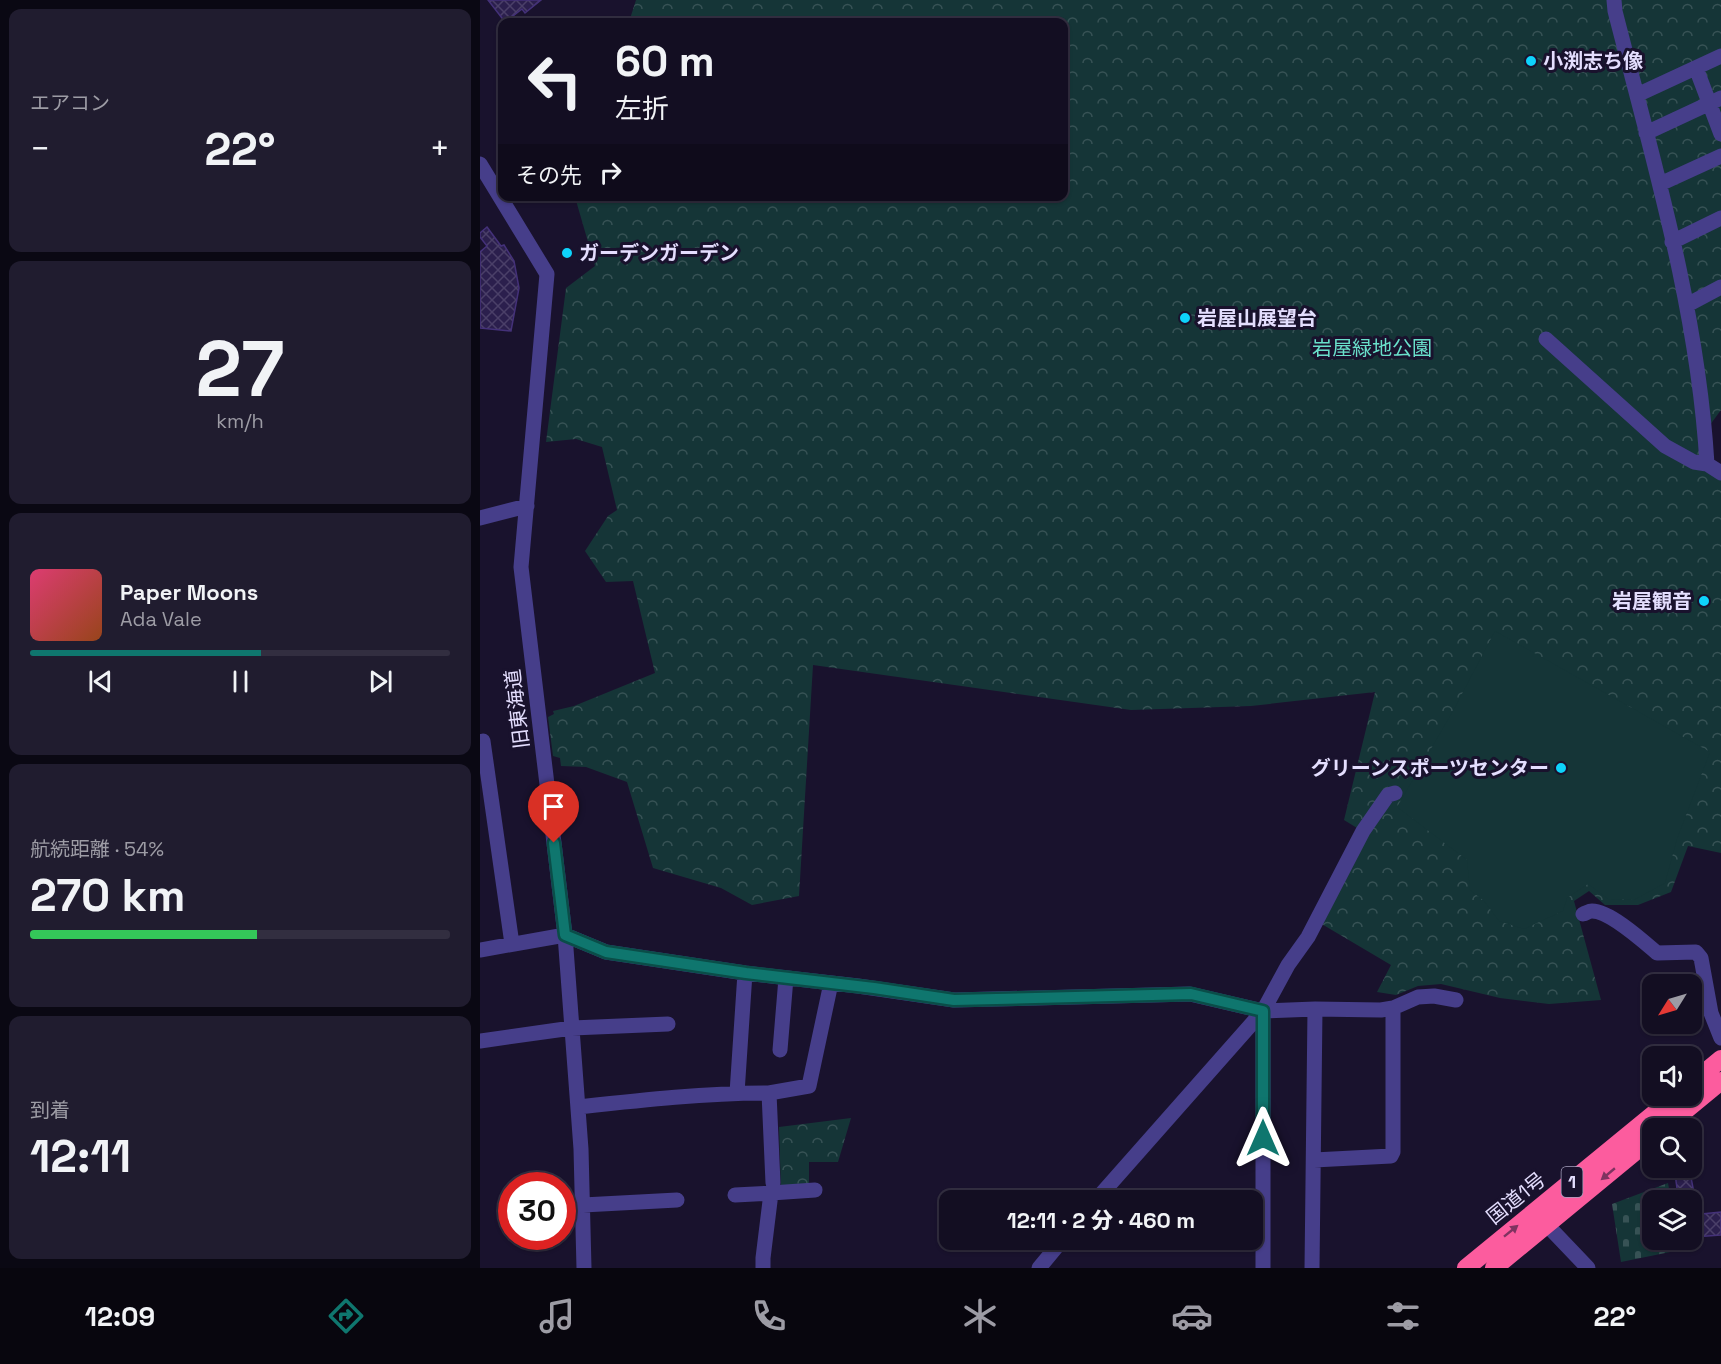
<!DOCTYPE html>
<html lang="ja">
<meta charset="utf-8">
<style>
body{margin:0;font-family:"Space Grotesk","Noto Sans JP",sans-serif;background:#201c2f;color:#f1f3f6;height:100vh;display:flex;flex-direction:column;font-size:22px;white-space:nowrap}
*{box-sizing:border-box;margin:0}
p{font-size:20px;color:#9d9ca5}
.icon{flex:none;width:33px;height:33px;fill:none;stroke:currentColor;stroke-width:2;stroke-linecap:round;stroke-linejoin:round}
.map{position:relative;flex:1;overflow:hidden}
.drawer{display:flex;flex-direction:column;gap:9px;padding:9px;background:#0a0813;width:480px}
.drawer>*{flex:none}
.guide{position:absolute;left:18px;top:18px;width:570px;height:183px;border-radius:12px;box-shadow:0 2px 4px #0004,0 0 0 2px #322e40;background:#130e22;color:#f1f3f6;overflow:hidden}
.needle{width:39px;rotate:233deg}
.tools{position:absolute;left:1162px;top:974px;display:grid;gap:12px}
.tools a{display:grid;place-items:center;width:60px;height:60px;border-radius:12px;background:#130e22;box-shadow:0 2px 4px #0004,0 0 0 2px #322e40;font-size:30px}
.speed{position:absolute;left:18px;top:1172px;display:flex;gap:12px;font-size:30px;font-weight:700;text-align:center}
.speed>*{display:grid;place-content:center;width:78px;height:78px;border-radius:50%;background:#130e22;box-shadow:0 2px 4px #0004,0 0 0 2px #322e40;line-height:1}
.speed .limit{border:9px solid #d22;background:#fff;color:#111}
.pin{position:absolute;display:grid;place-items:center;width:51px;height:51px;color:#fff;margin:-62px -26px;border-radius:50% 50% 50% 0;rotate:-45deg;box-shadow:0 0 6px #0007}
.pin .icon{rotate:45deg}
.me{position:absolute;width:66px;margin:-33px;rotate:0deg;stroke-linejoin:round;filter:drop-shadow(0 0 4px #0008)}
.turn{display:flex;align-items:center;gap:21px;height:126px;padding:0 18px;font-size:27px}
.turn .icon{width:78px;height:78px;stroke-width:2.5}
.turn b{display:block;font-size:42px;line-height:51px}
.then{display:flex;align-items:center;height:57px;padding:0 18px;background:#0003;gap:12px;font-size:22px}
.big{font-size:45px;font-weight:800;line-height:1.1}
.drawer .tile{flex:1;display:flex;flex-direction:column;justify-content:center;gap:9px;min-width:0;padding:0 21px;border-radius:12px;background:#201c2f}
.drawer .dial{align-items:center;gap:0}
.dial b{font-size:78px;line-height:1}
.song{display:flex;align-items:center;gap:18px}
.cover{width:72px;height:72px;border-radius:9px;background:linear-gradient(135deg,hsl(340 70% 55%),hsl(20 70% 35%))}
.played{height:6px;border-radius:3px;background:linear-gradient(90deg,#0f766e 55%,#322e40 55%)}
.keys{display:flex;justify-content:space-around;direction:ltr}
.heat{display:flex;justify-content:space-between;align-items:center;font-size:33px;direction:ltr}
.charge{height:9px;border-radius:4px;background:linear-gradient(90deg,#34c759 54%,#322e40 0)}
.trip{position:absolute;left:459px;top:1190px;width:324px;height:60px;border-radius:12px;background:#130e22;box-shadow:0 2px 4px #0004,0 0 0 2px #322e40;font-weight:800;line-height:60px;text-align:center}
.menu{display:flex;height:96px;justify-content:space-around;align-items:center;background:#08060e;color:#9d9ca5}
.menu .icon{width:42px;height:42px}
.menu .current{color:#0f766e}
.menu b{font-size:27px;color:#f1f3f6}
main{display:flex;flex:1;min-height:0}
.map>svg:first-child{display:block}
.forest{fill:url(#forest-crowns)}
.cemetery{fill:url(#cemetery-stones)}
.pitch{fill:#153537}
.building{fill:url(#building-cross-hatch);stroke:#443179;stroke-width:1.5}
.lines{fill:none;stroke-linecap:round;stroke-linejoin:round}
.minor{stroke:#463e8a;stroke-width:15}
.highway{stroke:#fc5c9e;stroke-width:18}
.oneway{fill:#7f3360}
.route-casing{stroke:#0a4d48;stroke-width:15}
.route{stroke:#0f766e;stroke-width:10}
.poi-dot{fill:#0ed3fb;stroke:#19122d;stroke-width:2}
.labels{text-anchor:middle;stroke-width:6;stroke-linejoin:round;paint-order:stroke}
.shield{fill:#19122d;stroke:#a7a1bf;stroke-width:1.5}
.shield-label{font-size:18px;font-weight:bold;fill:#e4defe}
.poi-label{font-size:20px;font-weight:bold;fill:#e4defe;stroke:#19122d;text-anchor:start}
.park-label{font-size:20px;fill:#69dfca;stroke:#19122d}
.street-label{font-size:20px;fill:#e4defe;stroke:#19122d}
</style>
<main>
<section class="drawer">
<div class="tile"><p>エアコン</p>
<div class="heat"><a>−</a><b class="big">22°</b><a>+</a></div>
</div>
<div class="tile dial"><b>27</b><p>km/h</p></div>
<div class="tile">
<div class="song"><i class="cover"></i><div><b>Paper Moons</b><p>Ada Vale</p></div></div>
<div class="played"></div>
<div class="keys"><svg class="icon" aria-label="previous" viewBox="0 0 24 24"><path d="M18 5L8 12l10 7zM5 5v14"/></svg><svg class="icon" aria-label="pause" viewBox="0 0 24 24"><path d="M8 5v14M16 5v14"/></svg><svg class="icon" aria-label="next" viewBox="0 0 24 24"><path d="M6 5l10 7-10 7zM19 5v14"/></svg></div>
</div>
<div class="tile"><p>航続距離 · 54%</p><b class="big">270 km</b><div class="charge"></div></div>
<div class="tile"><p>到着</p><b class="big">12:11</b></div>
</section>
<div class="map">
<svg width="1241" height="1268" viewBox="0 0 1241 1268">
<defs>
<pattern id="forest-crowns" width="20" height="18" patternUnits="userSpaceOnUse" patternTransform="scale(1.5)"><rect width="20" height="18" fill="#153537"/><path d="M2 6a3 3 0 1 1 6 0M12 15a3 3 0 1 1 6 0" fill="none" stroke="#375255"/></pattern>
<pattern id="cemetery-stones" width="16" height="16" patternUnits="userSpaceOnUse" patternTransform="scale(1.5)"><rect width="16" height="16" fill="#153537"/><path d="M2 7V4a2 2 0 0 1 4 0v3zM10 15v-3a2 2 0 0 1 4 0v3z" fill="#375255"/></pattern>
<pattern id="building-cross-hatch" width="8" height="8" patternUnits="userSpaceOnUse" patternTransform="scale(1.5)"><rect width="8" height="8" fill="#2b1f4d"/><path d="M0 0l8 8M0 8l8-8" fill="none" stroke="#4a3f68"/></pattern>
</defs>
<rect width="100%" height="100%" fill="#19122d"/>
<path class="forest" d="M156 0H1241V410L1224 433 1225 443 1241 475V853L1208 846 1191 892 1158 905H1125L1109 891 1094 901 1121 1000 1069 1004 1020 998 961 984 938 986 916 995 897 992 911 965 840 923 882 831 864 820 895 692 771 706 651 710 333 665 319 896 272 905 241 888 173 868 147 782 106 767 81 766 80 758 73 756 68 717 74 714 73 711 94 706 175 673 153 581 126 582 105 551 128 516 137 510 122 447 96 439 66 442 86 288 115 266 95 197 584 196V22H149Z
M371 1118 358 1162H329V1188L301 1190 299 1127Z"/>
<path class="cemetery" d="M1188 1183 1191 1200H1173V1239H1198L1200 1250 1141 1262 1132 1204Z"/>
<path class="pitch" d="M1015 631 1230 752 1197 839 1185 883 1154 900 1128 899 1108 884 1087 898 1083 911 1044 929 1019 921 1004 901 990 890 987 860 917 807 973 711Z"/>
<path class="building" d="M8 0H61L45 13 42 9 25 22Z
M7 227 21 246 24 245 34 261 39 288 31 331 0 328V252L7 246 0 237V233Z
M1194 1167H1209L1214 1193 1198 1195Z
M1241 1212V1235L1214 1237 1212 1215Z"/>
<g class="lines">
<path class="minor" d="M1216 68 1241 134
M1157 95 1241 56
M1166 133 1241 98
M0 164 67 274 41 567 85 935 101 1149 104 1268
M1180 184 1241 156
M1192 242 1241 218
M1207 305 1241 287
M1066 339 1185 446 1214 462 1227 464C1218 310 1173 160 1135 11L1134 0
M1227 464 1241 473
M0 518 47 506
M0 742 3 741 32 944
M1103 914C1106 913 1109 911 1112 911 1130 911 1163 941 1177 953L1216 952 1221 958 1231 1013 1241 1038
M0 950 85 935 126 952 265 973 378 986 474 1000 710 994 783 1011 835 1009 901 1010 913 1008 938 997 954 996 976 1000
M0 1041 92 1028 188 1024
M300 1050 306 978
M257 1093 265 973
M289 1093 329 1086 351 983
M98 1107C162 1100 225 1093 289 1093L293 1183
M834 1160 911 1156 913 1152V1008
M291 1193 335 1190
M255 1195 291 1193 283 1258V1268
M616 1200 783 1011 808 965 828 937 883 831 908 795 915 793
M103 1205 197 1200
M1067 1225 1108 1268
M559 1268 583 1239
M783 1268V1011
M832 1268 835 1009"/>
<path class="highway" d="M1212 1083 1241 1059
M1184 1128 1241 1081
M986 1268 1197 1095
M1014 1268 1173 1137"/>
</g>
<defs><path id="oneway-solid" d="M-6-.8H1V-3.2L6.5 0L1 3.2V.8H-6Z" transform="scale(1.5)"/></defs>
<g class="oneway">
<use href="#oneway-solid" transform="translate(1128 1174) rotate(140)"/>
<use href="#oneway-solid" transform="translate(1031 1231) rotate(-39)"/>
</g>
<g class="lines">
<defs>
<path id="route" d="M74 843 85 935 126 952 266 973 394 988 474 1000 711 994 783 1011V1138"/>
</defs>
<use href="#route" class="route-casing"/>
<use href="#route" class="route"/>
</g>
<g class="poi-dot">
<circle cx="1051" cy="61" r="6"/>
<circle cx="87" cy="253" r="6"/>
<circle cx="705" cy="318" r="6"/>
<circle cx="1224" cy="601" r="6"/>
<circle cx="1081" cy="768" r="6"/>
</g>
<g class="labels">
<rect class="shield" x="1081.5" y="1167" width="21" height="30" rx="4.5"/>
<g class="shield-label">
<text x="1092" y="1188">1</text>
</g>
<g class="poi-label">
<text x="1063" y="68">小渕志ち像</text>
<text x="99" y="260">ガーデンガーデン</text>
<text x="717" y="325">岩屋山展望台</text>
<text x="1212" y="608" text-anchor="end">岩屋観音</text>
<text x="1069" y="775" text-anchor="end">グリーンスポーツセンター</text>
</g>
<g class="park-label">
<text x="892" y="355">岩屋緑地公園</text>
</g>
<g class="street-label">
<text transform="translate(37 709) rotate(-97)" y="7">旧東海道</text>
<text transform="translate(1036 1198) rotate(-39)" y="7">国道1号</text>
</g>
</g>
</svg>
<div class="tools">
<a><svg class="needle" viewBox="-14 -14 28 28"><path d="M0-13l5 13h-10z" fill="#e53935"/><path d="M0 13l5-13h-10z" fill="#9d9ca5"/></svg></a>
<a><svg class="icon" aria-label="sound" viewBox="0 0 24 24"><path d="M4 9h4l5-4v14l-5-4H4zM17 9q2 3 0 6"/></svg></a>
<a><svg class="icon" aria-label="search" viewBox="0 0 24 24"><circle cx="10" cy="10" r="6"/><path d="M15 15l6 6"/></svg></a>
<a><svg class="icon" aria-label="layers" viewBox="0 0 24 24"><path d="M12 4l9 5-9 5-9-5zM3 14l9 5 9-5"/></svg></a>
</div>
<div class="speed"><div class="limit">30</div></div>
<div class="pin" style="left:74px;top:843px;background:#d93025"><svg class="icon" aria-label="arrive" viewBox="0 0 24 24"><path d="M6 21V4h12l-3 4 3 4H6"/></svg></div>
<svg class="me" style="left:783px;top:1138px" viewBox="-20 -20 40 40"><path d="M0-17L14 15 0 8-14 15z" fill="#0f766e" stroke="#fff" stroke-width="4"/></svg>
<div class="trip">12:11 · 2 分 · 460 m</div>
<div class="guide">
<div class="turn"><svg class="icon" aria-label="left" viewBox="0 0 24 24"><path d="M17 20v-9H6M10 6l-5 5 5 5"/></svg><div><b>60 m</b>左折</div></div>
<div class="then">その先<svg class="icon" aria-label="right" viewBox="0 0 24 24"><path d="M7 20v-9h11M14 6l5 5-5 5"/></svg></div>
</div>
</div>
</main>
<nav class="menu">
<b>12:09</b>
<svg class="icon current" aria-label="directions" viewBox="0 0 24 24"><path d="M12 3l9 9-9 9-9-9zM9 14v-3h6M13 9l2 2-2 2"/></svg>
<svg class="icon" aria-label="music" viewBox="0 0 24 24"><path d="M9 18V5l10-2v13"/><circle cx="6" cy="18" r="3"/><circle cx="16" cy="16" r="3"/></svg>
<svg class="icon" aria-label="phone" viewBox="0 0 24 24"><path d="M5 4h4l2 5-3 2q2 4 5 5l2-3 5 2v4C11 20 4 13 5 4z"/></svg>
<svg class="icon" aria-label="climate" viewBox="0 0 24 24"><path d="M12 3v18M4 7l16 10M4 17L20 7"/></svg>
<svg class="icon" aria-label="car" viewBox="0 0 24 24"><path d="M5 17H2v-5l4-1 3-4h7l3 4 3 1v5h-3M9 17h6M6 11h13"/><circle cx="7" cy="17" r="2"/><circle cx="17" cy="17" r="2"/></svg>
<svg class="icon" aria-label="filters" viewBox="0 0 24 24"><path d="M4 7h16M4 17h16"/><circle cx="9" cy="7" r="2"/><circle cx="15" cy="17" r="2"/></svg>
<b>22°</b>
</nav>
